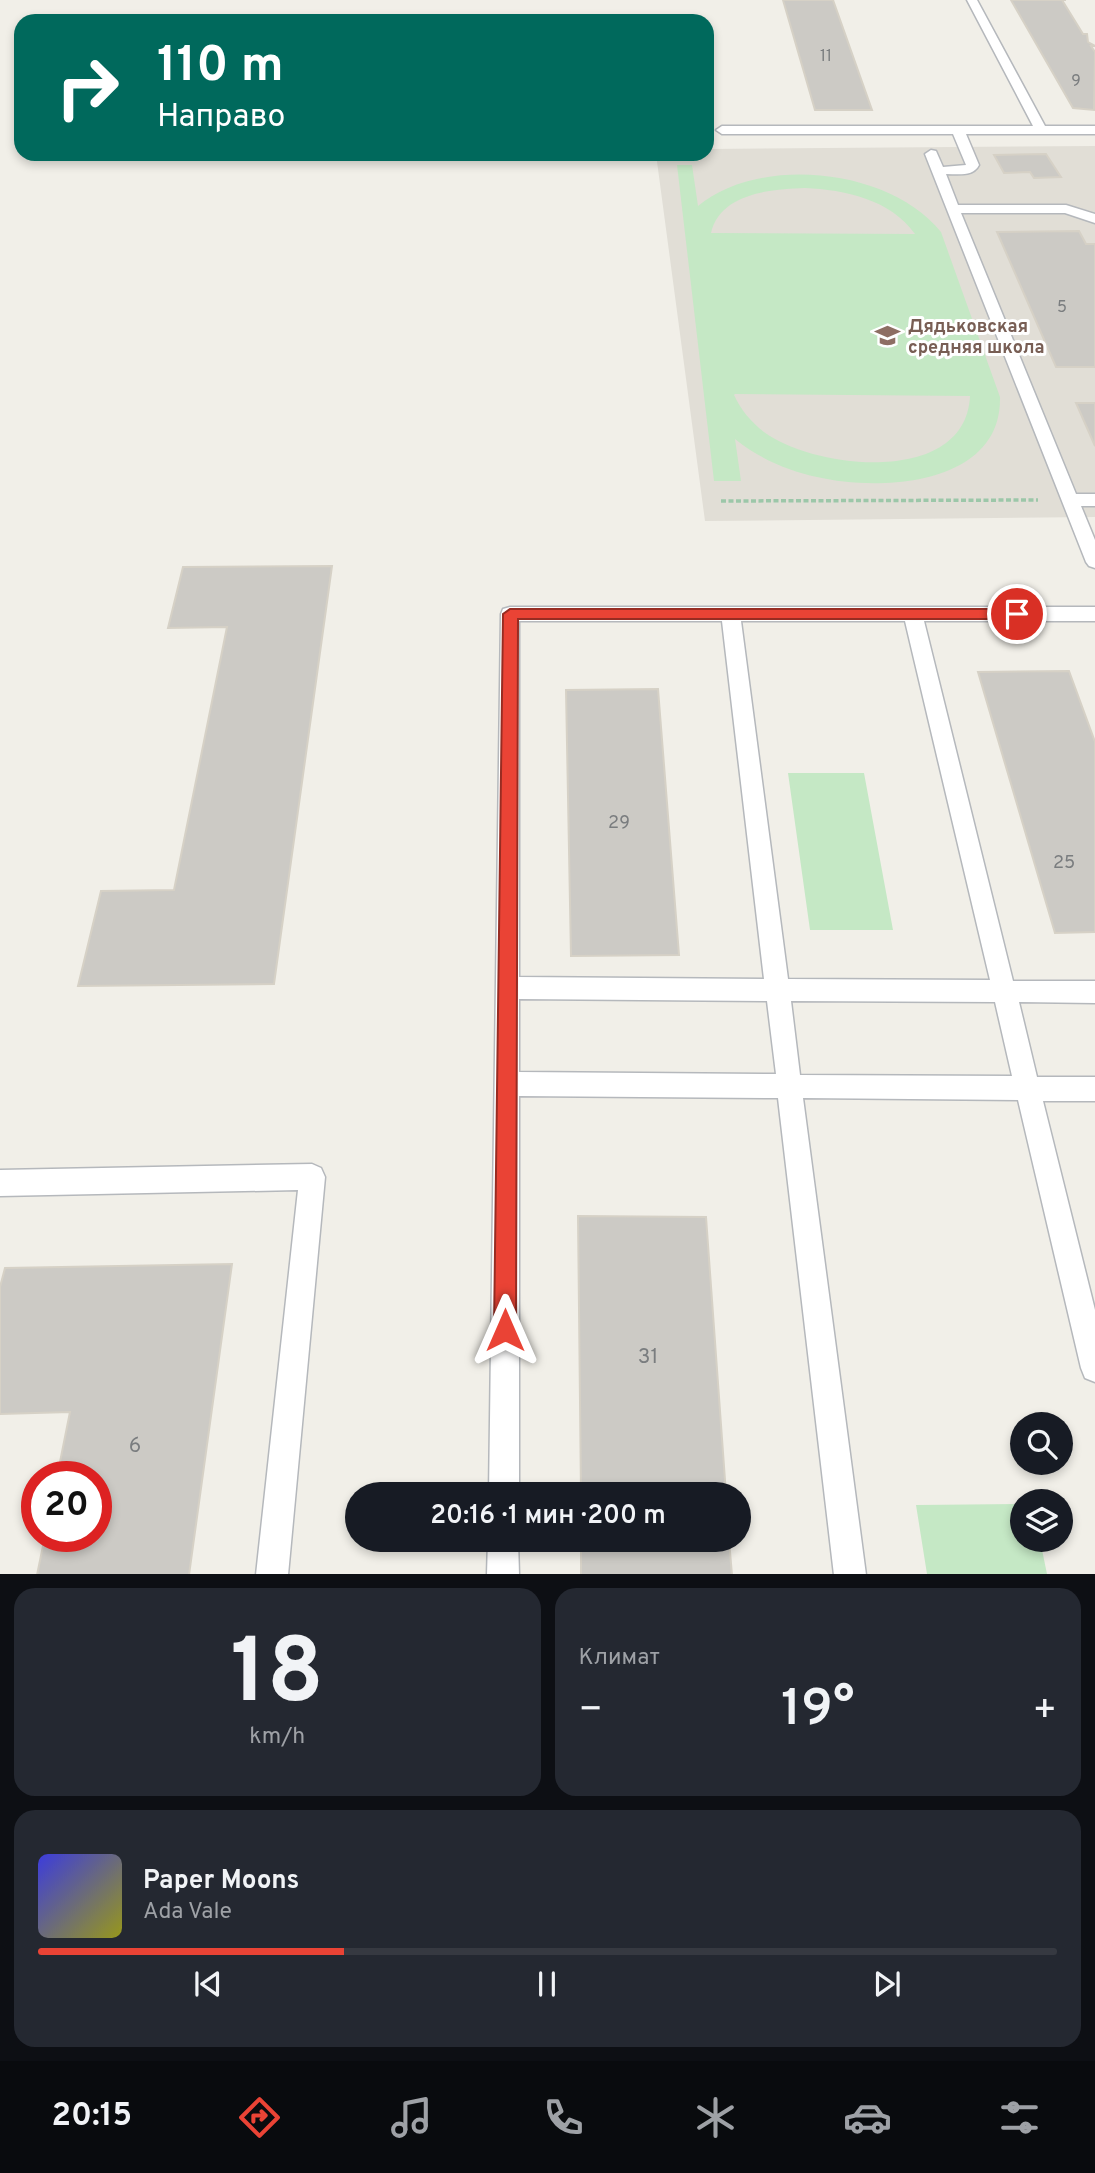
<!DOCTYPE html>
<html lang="ru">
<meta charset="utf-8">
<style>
body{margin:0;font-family:Overpass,sans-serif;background:#242831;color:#f1f3f6;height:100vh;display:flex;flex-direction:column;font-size:26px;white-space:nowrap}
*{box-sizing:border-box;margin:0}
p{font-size:23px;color:#9ea1a6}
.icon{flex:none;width:38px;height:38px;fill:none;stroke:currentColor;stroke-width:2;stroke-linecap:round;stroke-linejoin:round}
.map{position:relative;height:1574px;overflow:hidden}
.side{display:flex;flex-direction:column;gap:14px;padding:14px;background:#0d0f14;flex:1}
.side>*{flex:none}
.hud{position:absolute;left:14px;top:14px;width:700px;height:147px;border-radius:21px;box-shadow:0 4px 10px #0003;background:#00695c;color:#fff;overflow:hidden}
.buttons{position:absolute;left:1010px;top:1412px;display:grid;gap:14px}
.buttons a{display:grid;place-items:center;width:63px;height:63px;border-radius:50%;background:#171b24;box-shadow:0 4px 10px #0003;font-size:35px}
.speed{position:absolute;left:21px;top:1461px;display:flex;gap:14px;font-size:35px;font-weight:700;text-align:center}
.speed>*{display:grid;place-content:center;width:91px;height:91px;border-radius:50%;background:#171b24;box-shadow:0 4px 10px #0003;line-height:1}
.speed .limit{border:10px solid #d22;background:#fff;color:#111}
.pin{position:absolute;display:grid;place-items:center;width:60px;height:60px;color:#fff;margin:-30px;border:4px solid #fff;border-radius:50%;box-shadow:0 2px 7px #0007}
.me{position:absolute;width:77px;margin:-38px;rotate:0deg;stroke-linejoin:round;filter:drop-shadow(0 0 5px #0008)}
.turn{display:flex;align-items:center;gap:24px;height:147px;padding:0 28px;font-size:32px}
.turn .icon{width:91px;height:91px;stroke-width:2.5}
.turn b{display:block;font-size:49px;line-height:60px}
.big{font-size:52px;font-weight:600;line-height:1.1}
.side .card{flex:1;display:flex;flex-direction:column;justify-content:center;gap:10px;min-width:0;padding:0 24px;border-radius:21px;background:#242831}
.side .dial{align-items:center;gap:0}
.dial b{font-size:91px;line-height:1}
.song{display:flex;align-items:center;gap:21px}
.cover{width:84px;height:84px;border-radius:10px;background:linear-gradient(135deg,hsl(240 70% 55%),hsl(60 70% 35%))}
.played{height:7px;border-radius:4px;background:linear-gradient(90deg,#ea4335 30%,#363941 30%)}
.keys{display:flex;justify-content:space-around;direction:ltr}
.heat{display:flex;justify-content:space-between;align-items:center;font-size:38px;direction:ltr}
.side .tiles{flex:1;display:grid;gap:14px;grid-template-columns:1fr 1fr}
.card:last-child{grid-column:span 2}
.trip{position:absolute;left:345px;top:1482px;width:406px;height:70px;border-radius:35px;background:#171b24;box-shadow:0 4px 10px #0003;font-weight:600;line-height:70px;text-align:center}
.dock{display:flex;height:112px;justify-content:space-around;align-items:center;background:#090b0e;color:#9ea1a6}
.dock .icon{width:49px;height:49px}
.dock .current{color:#ea4335}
.dock b{font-size:32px;color:#f1f3f6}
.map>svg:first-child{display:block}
.education{fill:#e1ded6}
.green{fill:#c5e8c5;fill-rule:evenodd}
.building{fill:#cccac5;stroke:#d6d1c6;stroke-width:2}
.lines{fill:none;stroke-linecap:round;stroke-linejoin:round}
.service-casing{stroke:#b5b8bc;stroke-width:3}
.path{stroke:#9cc7a9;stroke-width:3.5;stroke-dasharray:5 2.5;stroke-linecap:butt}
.service{fill:#fff;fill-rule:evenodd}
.route{fill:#ea4335;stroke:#982c22;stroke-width:2}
.labels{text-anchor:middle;stroke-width:6;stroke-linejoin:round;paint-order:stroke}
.far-number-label{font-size:16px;fill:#7a7d7f}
.far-education-label{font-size:18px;font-weight:bold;fill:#785e54;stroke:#fff;text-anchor:start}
.number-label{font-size:18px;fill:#7a7d7f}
.near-number-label{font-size:21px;fill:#7a7d7f}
</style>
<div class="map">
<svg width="1095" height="1575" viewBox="0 0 1095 1575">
<rect width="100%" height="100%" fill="#f1efe8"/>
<path class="education" d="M1095 146V517L705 521 656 154H707V149Z"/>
<path class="green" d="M677 165H692L698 206C761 154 891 169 941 232L1000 397C1002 485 881 492 817 477 788 471 758 458 735 439L741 481H714ZM805 188C845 190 890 199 915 234L711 233C720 193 772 189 805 188ZM734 395 735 394 970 396C966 486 815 470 764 432 751 422 741 410 734 395Z
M788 773H864L893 930H810Z
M1022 1504V1540H1040L1047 1574H927L916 1505Z"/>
<path class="building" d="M783 0H833L872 110H815Z
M1011 0H1066H1062L1083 34H1087L1088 42 1095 46H1091L1095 52 1094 110 1073 108Z
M1046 154 1061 177 1034 178 1030 172 1004 173 994 155Z
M1079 231 1086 244H1095V367H1056L997 232Z
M1076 403H1095V446Z
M332 566 274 984 78 986 101 891 174 890 227 627 168 628 183 567Z
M1069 671 1095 742V932L1055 933 978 672Z
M658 689 679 955 571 956 566 690Z
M578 1216 706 1217 726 1494H581Z
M232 1264 189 1575H37L45 1536H96V1477H57L70 1412 0 1414V1287L5 1268Z
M581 1540H729L732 1575H581Z"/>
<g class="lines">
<defs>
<path id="service" d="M967 0H977L1045 126H1095V134H966L979 165C973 177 958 174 946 174L958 205H1066L1095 214V223L1065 213H961L1076 494H1095V506H1081L1095 540V568L1089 566 1086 562 925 154 931 150 936 151 943 167 966 165 953 134H722L716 130 722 126H1033Z
M510 607H1095V621H924L1013 981H1095V1003L1019 1002 1037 1077H1095V1101H1043L1095 1310V1382L1085 1378 1081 1368 1018 1100 803 1098 866 1575H834L778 1098 519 1096V1494H489L501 614 503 609ZM519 621H722L764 979 519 977ZM741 621H905L990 980 788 979ZM519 999 767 1001 776 1074 519 1072ZM791 1001 995 1002 1012 1076 800 1075Z
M312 1164 321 1168 325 1177 288 1575H256L298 1190 0 1196V1170Z
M488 1540H518L519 1575H487Z"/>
</defs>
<use href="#service" class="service-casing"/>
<path class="path" d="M721 501 1038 500"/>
<use href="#service" class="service"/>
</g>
<path class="route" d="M510 609H1017L1024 614 1017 619H518L516 1330 512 1338 505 1341 497 1338 494 1330 503 614Z"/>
<defs>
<symbol id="school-bare" viewBox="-9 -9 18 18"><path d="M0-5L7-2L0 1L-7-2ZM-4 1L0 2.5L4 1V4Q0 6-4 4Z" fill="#8d6e63" stroke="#fff" stroke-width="2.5" paint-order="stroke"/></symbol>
</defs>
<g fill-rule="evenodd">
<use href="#school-bare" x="870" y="318" width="35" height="35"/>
</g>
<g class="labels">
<g class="far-number-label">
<text x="826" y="61">11</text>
<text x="1076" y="86">9</text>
<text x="1062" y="312">5</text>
</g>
<g class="far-education-label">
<text x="908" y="332">Дядьковская<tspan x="908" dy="21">средняя школа</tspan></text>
</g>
<g class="number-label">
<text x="619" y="828">29</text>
<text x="1064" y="868">25</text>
</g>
<g class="near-number-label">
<text x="648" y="1363">31</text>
<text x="135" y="1452">6</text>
</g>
</g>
</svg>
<div class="buttons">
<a><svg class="icon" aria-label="search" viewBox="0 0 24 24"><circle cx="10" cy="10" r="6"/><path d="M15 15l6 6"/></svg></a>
<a><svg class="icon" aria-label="layers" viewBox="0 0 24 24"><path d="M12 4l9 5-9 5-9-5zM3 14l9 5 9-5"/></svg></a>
</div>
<div class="speed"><div class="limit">20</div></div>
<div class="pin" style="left:1017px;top:614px;background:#d93025"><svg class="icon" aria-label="arrive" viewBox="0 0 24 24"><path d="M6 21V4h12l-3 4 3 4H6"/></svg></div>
<svg class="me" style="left:505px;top:1330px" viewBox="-20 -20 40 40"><path d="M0-17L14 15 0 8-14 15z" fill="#ea4335" stroke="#fff" stroke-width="4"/></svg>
<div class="trip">20:16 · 1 мин · 200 m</div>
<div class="hud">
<div class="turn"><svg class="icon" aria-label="right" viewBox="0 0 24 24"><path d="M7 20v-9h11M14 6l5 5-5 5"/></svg><div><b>110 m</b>Направо</div></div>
</div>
</div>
<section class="side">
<div class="tiles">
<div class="card dial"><b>18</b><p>km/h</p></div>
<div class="card"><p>Климат</p>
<div class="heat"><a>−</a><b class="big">19°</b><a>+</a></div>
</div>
<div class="card">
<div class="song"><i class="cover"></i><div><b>Paper Moons</b><p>Ada Vale</p></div></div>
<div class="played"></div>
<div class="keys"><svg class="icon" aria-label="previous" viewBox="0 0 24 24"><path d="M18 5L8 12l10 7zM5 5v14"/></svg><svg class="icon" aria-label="pause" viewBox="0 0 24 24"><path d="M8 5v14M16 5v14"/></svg><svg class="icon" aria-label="next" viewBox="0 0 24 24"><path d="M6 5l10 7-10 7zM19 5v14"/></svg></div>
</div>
</div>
</section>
<nav class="dock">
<b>20:15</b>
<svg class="icon current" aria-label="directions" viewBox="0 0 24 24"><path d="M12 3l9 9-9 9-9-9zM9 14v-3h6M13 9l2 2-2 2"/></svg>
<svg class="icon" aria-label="music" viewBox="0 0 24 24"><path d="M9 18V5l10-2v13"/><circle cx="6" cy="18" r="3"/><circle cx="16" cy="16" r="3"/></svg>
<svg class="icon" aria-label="phone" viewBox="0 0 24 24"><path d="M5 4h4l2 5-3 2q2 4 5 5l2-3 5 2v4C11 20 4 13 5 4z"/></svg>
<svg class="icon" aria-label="climate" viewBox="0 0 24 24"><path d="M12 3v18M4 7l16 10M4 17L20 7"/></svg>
<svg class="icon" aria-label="car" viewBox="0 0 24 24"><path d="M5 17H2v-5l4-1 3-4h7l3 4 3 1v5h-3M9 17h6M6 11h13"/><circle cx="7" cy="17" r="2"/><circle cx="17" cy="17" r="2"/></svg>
<svg class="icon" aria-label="filters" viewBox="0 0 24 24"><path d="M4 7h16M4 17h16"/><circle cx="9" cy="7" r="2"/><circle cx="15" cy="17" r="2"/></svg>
</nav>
